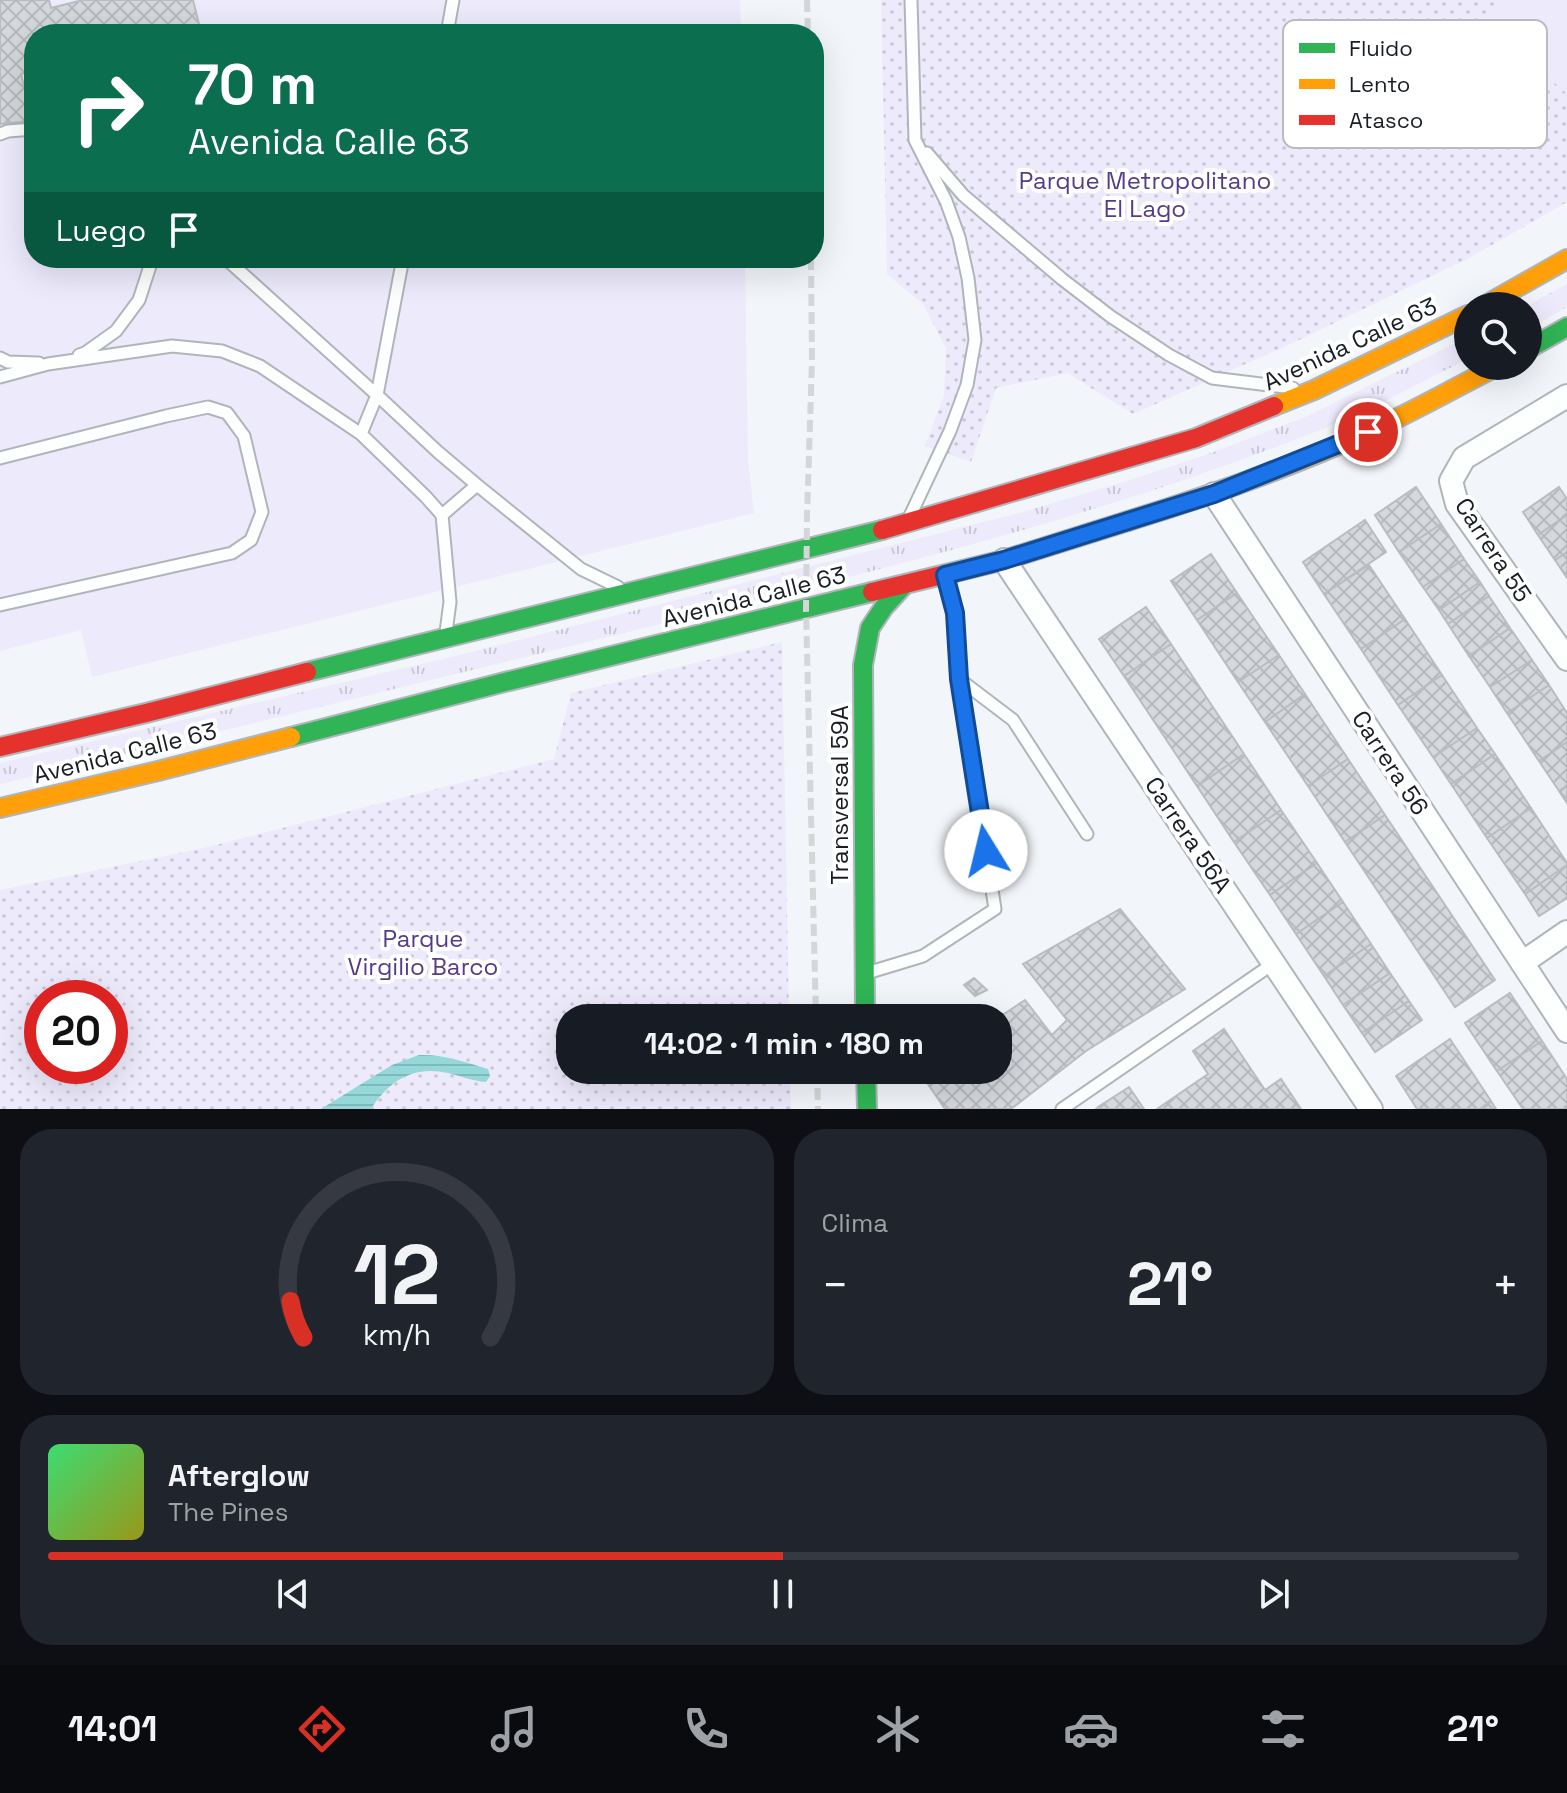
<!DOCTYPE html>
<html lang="es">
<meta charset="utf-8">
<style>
body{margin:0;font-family:"Space Grotesk",sans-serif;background:#20242c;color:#f1f3f6;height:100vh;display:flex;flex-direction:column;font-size:30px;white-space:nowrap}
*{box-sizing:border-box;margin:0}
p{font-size:26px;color:#9ea1a6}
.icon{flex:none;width:44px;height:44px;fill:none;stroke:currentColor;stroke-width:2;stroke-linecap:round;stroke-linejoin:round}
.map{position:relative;height:1109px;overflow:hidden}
.side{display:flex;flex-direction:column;gap:20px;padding:20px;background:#0d0f14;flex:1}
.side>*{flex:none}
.hud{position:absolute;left:24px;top:24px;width:800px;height:244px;border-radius:32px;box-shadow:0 8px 32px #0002;background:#0b6e4f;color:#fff;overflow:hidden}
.fabs{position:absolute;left:1454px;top:292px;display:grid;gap:16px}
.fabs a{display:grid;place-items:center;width:88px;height:88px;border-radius:50%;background:#171b24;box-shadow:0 8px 32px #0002;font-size:40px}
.speed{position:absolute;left:24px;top:980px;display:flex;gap:16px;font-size:40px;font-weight:700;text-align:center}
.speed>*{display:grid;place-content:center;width:104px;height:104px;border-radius:50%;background:#171b24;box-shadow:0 8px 32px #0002;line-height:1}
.speed .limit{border:12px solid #d22;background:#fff;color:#111}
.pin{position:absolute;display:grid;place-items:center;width:68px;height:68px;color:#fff;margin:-34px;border:4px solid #fff;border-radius:50%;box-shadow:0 2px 8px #0007}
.me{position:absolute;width:88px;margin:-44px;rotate:351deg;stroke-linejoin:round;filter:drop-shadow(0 0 6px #0008)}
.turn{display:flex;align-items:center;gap:28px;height:168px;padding:0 32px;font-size:36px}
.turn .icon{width:104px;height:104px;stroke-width:2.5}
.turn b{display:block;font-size:56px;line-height:68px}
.then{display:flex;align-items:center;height:76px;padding:0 32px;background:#0003;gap:16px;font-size:30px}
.big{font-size:60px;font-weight:700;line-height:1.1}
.side .tile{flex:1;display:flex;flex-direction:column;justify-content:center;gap:12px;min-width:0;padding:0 28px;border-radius:32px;background:#20242c}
.side .dial{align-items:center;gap:0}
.dial svg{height:208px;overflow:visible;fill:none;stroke:#363941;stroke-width:7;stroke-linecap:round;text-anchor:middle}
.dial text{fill:#f1f3f6;stroke:none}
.song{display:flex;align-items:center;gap:24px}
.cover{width:96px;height:96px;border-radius:12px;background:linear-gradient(135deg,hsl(140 70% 55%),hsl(60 70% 35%))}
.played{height:8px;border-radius:4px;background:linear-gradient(90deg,#d93025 50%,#363941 50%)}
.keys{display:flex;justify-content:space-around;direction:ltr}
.heat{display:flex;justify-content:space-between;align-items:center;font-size:44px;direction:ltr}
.side .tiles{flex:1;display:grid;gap:20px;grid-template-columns:1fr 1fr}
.tile:last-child{grid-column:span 2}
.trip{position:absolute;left:556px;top:1004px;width:456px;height:80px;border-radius:32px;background:#171b24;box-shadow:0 8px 32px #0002;font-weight:700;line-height:80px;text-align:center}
.tabs{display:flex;height:128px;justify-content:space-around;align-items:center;background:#090b0e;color:#9ea1a6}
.tabs .icon{width:56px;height:56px}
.tabs .active{color:#d93025}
.tabs b{font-size:36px;color:#f1f3f6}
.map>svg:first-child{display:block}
.grass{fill:url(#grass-tufts)}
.park{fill:url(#park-dots);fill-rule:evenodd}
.pitch{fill:#eceafb}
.water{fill:url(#water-rules)}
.building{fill:url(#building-cross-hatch);stroke:#b9bdc2;stroke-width:2}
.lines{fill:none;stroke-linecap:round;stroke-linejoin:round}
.lane-casing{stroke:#afb5ba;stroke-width:15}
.street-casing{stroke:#afb5ba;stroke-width:26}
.fast-casing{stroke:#afb5ba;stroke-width:22}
.slow-casing{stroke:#afb5ba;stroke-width:22}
.jam-casing{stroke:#afb5ba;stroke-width:22}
.lane{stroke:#fdfefe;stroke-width:11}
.street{stroke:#fdfefe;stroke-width:22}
.fast{stroke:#30b455;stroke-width:18}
.slow{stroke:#ff9f0a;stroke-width:18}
.jam{stroke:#e5322d;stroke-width:18}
.rail{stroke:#d4d6d7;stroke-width:6;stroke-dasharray:12 6;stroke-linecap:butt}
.route-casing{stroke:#114b97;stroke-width:20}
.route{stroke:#1a73e8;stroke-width:14}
.labels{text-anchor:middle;stroke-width:8;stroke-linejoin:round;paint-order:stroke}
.park-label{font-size:24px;fill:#563c86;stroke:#fff}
.street-label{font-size:24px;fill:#171e24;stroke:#fff}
.key{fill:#fff;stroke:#b9bcbd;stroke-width:2}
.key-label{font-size:22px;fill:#171e24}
</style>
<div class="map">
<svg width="1567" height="1109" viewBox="0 0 1567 1109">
<defs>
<pattern id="grass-tufts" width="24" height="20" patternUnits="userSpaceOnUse" patternTransform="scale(2)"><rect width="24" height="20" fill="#eceafb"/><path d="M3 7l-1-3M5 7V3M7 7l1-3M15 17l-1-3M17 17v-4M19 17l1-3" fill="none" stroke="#cac8d7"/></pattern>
<pattern id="park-dots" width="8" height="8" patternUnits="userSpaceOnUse" patternTransform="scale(2)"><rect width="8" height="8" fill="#eceafb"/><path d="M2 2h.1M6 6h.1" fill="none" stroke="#cac8d7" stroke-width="1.8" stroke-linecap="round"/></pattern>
<pattern id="water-rules" width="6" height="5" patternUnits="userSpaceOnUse" patternTransform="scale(2)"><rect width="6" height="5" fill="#94d8d9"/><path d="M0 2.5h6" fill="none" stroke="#7fb9ba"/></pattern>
<pattern id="building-cross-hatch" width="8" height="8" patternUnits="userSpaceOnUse" patternTransform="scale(2)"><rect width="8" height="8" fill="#d5d8dd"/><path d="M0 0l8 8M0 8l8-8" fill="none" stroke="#b6b9be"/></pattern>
</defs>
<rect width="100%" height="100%" fill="#f2f6fa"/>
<path class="grass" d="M1567 284V307L1528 329V306H1526Z
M1468 337V359C1422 381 1377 407 1330 426 1103 517 865 574 628 632 419 683 210 734 0 784V763L464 654 1023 512 1130 480 1211 453 1305 417Z"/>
<path class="park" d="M881 0H1567V202L1469 258 1297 341 1133 414 1067 373 996 388 971 462 925 446 944 395 946 348 923 304 887 274Z
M782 642 789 1018H570V1070H790L791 1109H0V890L204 848 554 759 571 693ZM42 998H110V1066H42Z"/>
<path class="pitch" d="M0 0H740L741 34H34V258H745L748 460 754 513 92 677 81 630 0 651Z
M1502 0H1567V94L1484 20Z"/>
<path class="water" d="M419 1055C443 1054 465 1062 488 1069L490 1076 486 1082C472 1081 461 1076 448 1073 413 1065 389 1081 371 1109H321L392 1065Z"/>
<path class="building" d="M0 0H49L51 8 83 0H193L201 32 192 34H34V71L21 74 33 124 18 122 0 124Z
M1416 487 1441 524 1399 552 1375 515Z
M1559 487 1567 499V515L1538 535 1523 512Z
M1567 515V552L1555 560 1538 535Z
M1365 520 1386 552 1324 594 1303 562Z
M1441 524 1464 559 1423 587 1399 552Z
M1567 552V578L1555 560Z
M1211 554 1237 593 1197 620 1171 581Z
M1464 559 1480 582 1439 610 1423 587Z
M1369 565 1405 619 1361 649 1324 594Z
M1480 582 1489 596 1448 624 1439 610Z
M1237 593 1279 655 1238 682 1197 620Z
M1489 596 1510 628 1469 656 1448 624Z
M1146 607 1171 644 1124 676 1099 639Z
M1405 619 1442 675 1398 705 1361 649Z
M1510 628 1532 660 1490 687 1469 656Z
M1171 644 1244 754 1197 786 1124 676Z
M1279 655 1305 694 1265 722 1238 682Z
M1532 660 1549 685 1507 713 1490 687Z
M1442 675 1477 728 1433 757 1398 705Z
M1549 685 1567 713V742L1539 761 1507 713Z
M1305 694 1348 759 1308 786 1265 722Z
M1477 728 1495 754 1451 784 1433 757Z
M1567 742V786L1559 791 1539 761Z
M1244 754 1281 810 1234 842 1197 786Z
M1495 754 1531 808 1487 838 1451 784Z
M1348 759 1385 815 1345 842 1308 786Z
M1567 786V803L1559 791Z
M1531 808 1567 863V865L1525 894 1487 838Z
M1281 810 1317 863 1270 895 1234 842Z
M1385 815 1495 980 1455 1007 1345 842Z
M1317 863 1343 902 1296 934 1270 895Z
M1567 865V898L1539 916 1525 894Z
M1343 902 1371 944 1324 976 1296 934Z
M1120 909 1185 989 1086 1051 1011 1109H945L919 1071 998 1070V1018L1025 1000 1052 1035 1067 1020 1023 964Z
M1371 944 1390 973 1343 1005 1324 976Z
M1390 973 1409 1001 1362 1033 1343 1005Z
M974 978 987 990 975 996 964 985Z
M1510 993 1542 1041 1497 1071 1465 1023Z
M1409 1001 1422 1020 1375 1052 1362 1033Z
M1224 1029 1265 1090 1281 1079 1301 1109H1157L1208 1074 1193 1051Z
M1450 1039 1491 1101 1480 1109H1417L1396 1076Z
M1542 1041 1567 1079V1109H1523L1497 1071Z
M1129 1087 1144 1109H1096L1098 1107Z
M1491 1101 1496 1109H1480Z"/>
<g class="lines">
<defs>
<path id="lane" d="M447 34 453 0
M0 134 8 131 34 129
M927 153 963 195 1062 279 1110 316 1169 355 1212 378 1293 388
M225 258 377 395 438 452 477 485 581 569 618 587
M79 355 85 353 116 331 139 300 151 263V258
M0 358 8 362 39 363
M0 377 48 364 172 346 222 351 260 366 361 434 426 497 442 515 450 602 446 632
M361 434 377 395 403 258
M0 458 166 416 208 407 227 413 244 436 262 512 251 540 232 553 0 605
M442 515 477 485
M910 516 950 431 967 385 975 340 968 278 959 237 946 201 915 140 911 0
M959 679 1013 720 1087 834
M867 973 923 956 995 909 959 679 955 613 945 575
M1062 1109 1274 963"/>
<path id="street" d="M1567 396 1464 458 1451 481 1457 504 1567 659
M1214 494 1567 1031
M1004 560 1371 1109
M1522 963 1567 932"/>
<path id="fast" d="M1528 349 1567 327
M307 672 882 530
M291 737 509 681 872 592
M865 1018 863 665 870 628 884 607 904 585
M866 1070 867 1109"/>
<path id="slow" d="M1484 306 1567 259
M1274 406 1314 390 1468 315
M1128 521C1209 496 1288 468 1366 433 1411 413 1454 388 1498 366
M0 808 158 771 291 737"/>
<path id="jam" d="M882 530 1196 438 1274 406
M872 592 1004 560 1128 521
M0 747 146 713 307 672"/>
</defs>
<use href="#lane" class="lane-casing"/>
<use href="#street" class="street-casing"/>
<use href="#fast" class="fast-casing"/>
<use href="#slow" class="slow-casing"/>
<use href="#jam" class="jam-casing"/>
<use href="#lane" class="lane"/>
<use href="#street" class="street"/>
<use href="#fast" class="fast"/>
<use href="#slow" class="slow"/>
<use href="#jam" class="jam"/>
<path class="rail" d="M807 0 808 34
M811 258 812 361 807 517 806 609 816 1018
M817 1070 818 1109"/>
</g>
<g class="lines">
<defs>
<path id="route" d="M986 851 959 679 955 613 945 575 1004 560 1214 494 1368 432"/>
</defs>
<use href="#route" class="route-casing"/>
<use href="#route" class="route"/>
</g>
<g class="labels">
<g class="park-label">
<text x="1145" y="189">Parque Metropolitano<tspan x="1145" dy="28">El Lago</tspan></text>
<text x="423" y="947">Parque<tspan x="423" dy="28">Virgilio Barco</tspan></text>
</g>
<g class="street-label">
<text transform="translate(1350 344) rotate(-25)" y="8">Avenida Calle 63</text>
<text transform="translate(1493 550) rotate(57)" y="8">Carrera 55</text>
<text transform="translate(754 597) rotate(-14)" y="8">Avenida Calle 63</text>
<text transform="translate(125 753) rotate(-14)" y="8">Avenida Calle 63</text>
<text transform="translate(1390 763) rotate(57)" y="8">Carrera 56</text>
<text transform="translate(840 795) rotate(-90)" y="8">Transversal 59A</text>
<text transform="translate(1188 835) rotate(56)" y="8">Carrera 56A</text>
</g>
</g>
<rect x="1283" y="20" width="264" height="128" rx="12" class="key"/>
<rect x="1299" y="43" width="36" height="10" fill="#30b455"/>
<rect x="1299" y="79" width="36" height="10" fill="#ff9f0a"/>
<rect x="1299" y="115" width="36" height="10" fill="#e5322d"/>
<g class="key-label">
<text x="1349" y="56">Fluido</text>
<text x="1349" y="92">Lento</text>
<text x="1349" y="128">Atasco</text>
</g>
</svg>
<div class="fabs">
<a><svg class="icon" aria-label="search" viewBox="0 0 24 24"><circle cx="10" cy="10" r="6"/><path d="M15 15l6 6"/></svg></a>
</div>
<div class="speed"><div class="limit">20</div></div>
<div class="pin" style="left:1368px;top:432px;background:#d93025"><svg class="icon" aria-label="arrive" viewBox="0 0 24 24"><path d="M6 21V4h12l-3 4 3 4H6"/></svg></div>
<svg class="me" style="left:986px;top:851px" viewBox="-20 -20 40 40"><circle r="19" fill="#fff"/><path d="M0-13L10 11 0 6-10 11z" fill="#1a73e8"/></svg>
<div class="trip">14:02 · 1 min · 180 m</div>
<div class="hud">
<div class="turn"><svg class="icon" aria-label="right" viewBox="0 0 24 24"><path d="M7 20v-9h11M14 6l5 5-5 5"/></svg><div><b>70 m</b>Avenida Calle 63</div></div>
<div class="then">Luego<svg class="icon" aria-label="arrive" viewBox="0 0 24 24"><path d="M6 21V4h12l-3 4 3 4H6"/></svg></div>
</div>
</div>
<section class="side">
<div class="tiles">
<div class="tile dial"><svg viewBox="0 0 100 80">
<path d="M14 69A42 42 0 1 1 86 69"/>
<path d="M14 69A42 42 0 0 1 9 55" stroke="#d93025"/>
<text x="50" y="56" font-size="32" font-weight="700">12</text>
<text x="50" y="72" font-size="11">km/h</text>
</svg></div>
<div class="tile"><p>Clima</p>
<div class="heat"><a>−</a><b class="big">21°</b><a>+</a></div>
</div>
<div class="tile">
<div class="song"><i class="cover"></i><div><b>Afterglow</b><p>The Pines</p></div></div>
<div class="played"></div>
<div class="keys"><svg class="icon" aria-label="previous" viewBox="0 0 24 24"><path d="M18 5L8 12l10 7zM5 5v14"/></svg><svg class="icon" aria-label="pause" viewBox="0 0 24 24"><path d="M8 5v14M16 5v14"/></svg><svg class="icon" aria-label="next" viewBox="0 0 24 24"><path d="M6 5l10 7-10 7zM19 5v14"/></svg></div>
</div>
</div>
</section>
<nav class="tabs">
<b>14:01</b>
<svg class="icon active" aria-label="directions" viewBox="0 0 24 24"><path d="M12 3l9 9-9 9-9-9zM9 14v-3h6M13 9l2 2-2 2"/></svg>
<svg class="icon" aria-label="music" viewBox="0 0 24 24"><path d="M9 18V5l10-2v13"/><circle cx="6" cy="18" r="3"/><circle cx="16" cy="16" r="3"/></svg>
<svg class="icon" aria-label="phone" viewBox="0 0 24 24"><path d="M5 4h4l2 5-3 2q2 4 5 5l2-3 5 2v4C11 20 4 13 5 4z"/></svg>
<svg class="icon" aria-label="climate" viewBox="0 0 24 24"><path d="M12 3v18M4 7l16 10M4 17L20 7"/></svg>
<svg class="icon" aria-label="car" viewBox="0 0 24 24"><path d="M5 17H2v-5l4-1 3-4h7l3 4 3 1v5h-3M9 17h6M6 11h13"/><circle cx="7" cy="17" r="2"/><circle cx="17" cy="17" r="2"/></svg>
<svg class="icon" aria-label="filters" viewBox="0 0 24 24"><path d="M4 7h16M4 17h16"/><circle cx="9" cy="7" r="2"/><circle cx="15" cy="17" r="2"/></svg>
<b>21°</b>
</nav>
